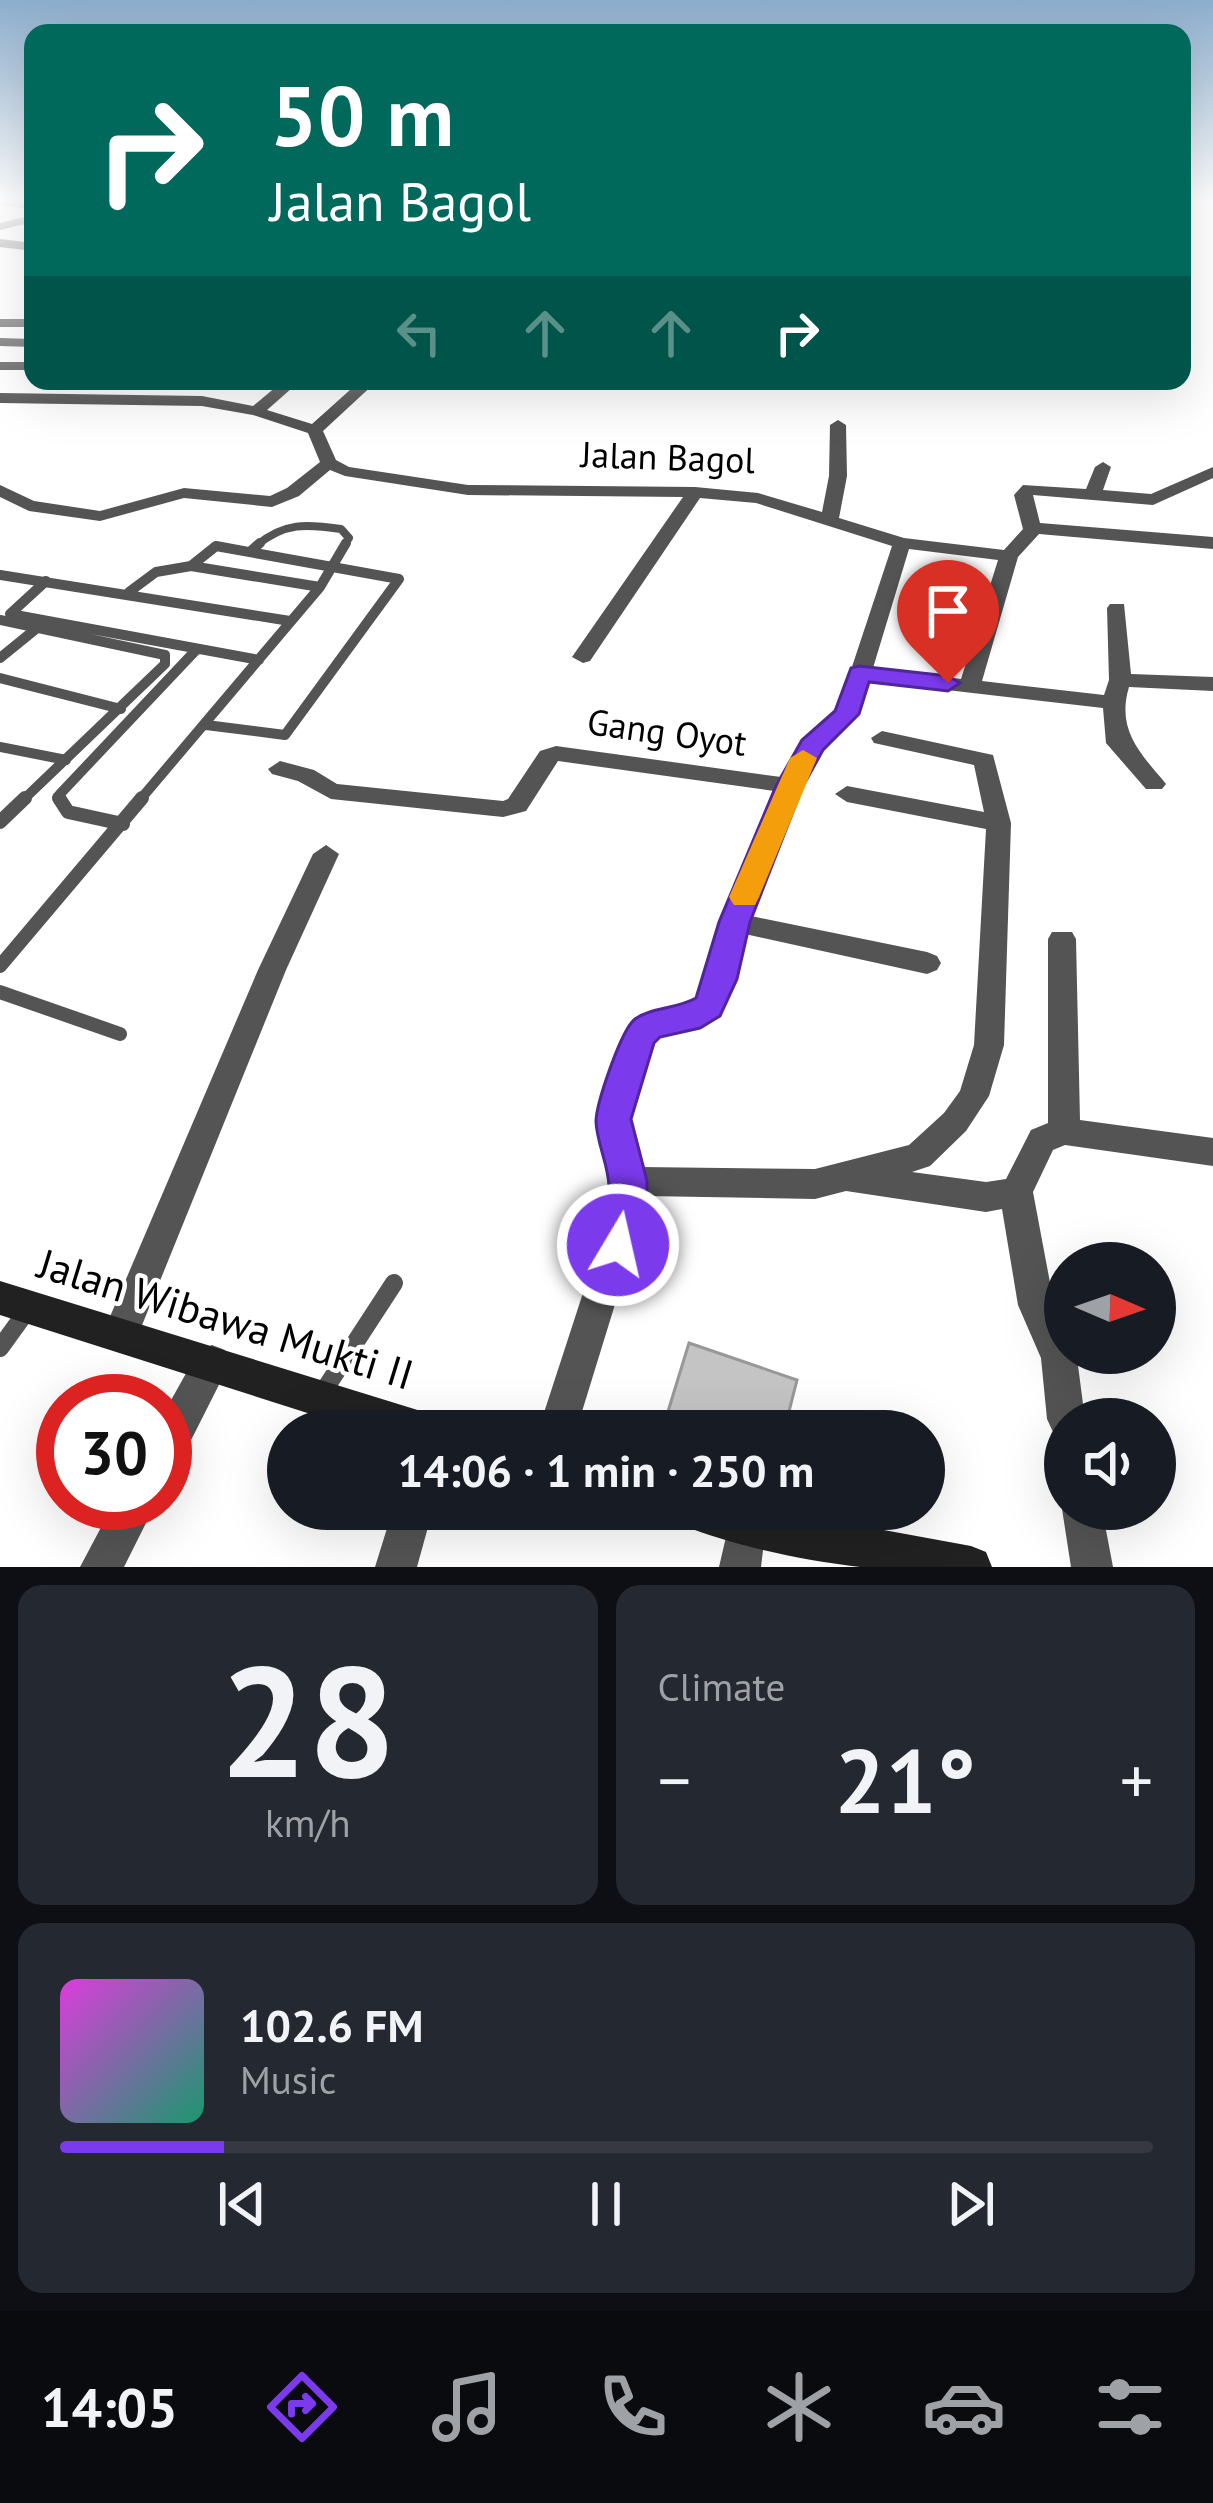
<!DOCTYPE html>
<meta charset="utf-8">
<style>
body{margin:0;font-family:"PT Sans",sans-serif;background:#242831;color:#f1f3f6;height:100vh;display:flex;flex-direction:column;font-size:45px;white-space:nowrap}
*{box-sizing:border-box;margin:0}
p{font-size:39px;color:#9ea1a6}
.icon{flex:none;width:66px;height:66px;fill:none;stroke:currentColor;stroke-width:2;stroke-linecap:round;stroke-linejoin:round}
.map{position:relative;height:1567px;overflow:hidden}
.sheet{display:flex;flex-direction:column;gap:18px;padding:18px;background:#0d0f14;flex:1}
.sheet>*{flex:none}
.banner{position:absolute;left:24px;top:24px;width:1167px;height:366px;border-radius:24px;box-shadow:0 12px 48px #0002;background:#00695c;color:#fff;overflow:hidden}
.needle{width:78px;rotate:92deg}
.buttons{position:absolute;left:1044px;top:1242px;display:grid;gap:24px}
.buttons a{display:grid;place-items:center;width:132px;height:132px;border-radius:50%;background:#171b24;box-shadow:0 12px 48px #0002;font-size:60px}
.speed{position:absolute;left:36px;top:1374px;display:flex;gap:24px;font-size:60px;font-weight:700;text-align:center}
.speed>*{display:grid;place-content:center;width:156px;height:156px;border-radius:50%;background:#171b24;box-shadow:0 12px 48px #0002;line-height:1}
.speed .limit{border:18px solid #d22;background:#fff;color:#111}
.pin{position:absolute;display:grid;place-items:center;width:102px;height:102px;color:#fff;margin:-123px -51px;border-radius:50% 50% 50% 0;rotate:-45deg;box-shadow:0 0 12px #0007}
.pin .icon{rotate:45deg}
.me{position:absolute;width:132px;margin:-66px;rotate:9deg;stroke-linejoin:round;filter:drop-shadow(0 0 9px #0008)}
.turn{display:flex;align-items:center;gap:42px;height:252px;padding:0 48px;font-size:54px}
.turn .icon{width:156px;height:156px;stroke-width:2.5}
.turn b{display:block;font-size:84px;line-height:102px}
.lanes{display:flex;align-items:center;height:114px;padding:0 48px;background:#0003;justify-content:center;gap:60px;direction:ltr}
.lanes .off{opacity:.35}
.big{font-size:90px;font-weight:700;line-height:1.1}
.sheet .tile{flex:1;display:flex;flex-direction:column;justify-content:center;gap:18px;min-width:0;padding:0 42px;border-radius:24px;background:#242831}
.sheet .dial{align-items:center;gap:0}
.dial b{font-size:156px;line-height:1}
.song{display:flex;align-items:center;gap:36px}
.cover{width:144px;height:144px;border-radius:18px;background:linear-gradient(135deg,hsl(300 70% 55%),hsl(160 70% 35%))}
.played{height:12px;border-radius:6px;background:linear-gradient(90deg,#7c3aed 15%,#363941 15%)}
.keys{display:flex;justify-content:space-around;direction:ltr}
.heat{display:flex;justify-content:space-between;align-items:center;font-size:66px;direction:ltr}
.sheet .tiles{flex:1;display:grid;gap:18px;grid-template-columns:1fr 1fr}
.tile:last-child{grid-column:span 2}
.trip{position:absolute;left:267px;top:1410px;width:678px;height:120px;border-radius:60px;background:#171b24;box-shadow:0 12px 48px #0002;font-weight:700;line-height:120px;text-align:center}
.tabs{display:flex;height:192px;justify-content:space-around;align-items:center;background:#090b0e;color:#9ea1a6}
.tabs .icon{width:84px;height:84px}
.tabs .selected{color:#7c3aed}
.tabs b{font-size:54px;color:#f1f3f6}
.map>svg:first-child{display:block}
.building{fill:#c4c4c4;stroke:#989898;stroke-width:3}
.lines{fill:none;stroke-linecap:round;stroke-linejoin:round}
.service-far3{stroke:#545454;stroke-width:8}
.service-far2{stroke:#545454;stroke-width:10}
.service-far1{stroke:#545454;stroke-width:14}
.service{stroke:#545454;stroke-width:18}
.minor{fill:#545454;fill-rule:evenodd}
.secondary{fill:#212121;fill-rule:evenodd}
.route{fill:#7c3aed;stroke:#51269a;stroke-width:3}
.slow{fill:#f59e0b}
.labels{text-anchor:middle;stroke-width:9;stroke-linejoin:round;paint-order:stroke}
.street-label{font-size:36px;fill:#000;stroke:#fff}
.near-street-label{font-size:42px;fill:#000;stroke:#fff}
</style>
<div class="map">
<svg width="1213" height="1567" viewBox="0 0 1213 1567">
<rect width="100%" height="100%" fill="#fff"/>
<path class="building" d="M689 1343 797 1380 784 1431H662Z"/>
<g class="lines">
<path class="service-far3" d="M256 546C284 522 307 524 341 529L349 538 344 546"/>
<path class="service-far2" d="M252 550 260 543
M191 566 216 546 399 579 285 735 206 725
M0 575 290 621
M46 581 10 614 259 660
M129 592 156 572 191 566 320 587
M0 620 165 655V664L22 801
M0 658 37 628
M0 678 121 709
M0 747 66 760
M59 801 60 794 197 649
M139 801 320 587 346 543"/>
<path class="service-far1" d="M59 798 68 812 123 824
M0 822 25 798
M0 966 142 798
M0 992 120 1034"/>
<path class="service" d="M0 1348 29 1308
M323 1392 394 1283"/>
<path class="minor" d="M0 199 33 204V210L0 204Z
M33 215V222L0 230V223Z
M0 239 33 243V251L0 247Z
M0 319H33V327H0Z
M0 338 33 339V347L0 346Z
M0 362H33V370H0Z
M283 381H300L267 410 312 424 360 381H377L323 431 336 460 349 467 468 485 695 487 758 493 822 512 829 476 830 425 838 420 846 425 847 476 839 518 904 538 1004 550 1023 529 1014 495 1023 485 1086 489 1095 467 1103 462 1111 467 1103 490 1151 494 1213 467V478L1153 505 1033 495 1040 523 1213 537V549L1039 534 1018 557 982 681 1104 695 1109 680 1107 608 1110 604H1124L1131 674 1213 677V691L1129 687C1117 727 1137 750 1162 779L1166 784 1162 789H1146L1106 743 1103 708 869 681C855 727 829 734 808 772L751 916 927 952 937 956 941 963 937 970 927 974 745 934 730 991 711 1022 659 1035 647 1051 630 1119 641 1167 815 1169 909 1145 944 1113 960 1091 974 1045 986 829 847 802 835 794 847 786 984 812 974 765 874 743 871 738 882 731 993 755 1011 823 1004 1045 989 1096 966 1131 930 1166 912 1172 986 1182 1006 1179 1031 1130 1048 1123V939L1052 932H1072L1076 939 1080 1120 1213 1138V1166L1065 1145 1053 1150 1033 1192 1054 1304 1065 1330V1353H1075L1077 1358 1085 1419H1065V1438L1053 1432 1047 1419 1041 1358 1018 1305 1002 1209 986 1212 846 1191 815 1199 645 1196V1207L576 1431H538L611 1207C612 1177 601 1152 599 1123 597 1099 619 1032 639 1018 658 1005 684 1014 699 995L720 922 774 791 558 761 526 811 503 817 331 799 298 781 272 774 268 769 280 761 314 770 337 784 503 801 508 799 540 751 556 746 781 777 803 742 839 706 892 546 756 503 700 498 590 661 583 663 572 657 683 497 468 495 345 476 330 470 299 496 272 507 184 498 100 521 29 511 0 497V485L34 501 100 511 184 488 270 496 287 488 320 462 308 433 253 415 202 406 0 403V393L202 396 253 406ZM909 549 998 560 961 679 873 668Z
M326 845 339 854 286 970 134 1345 121 1351 108 1345 103 1333 258 970 313 854Z
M212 1345 225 1350 230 1363 179 1464 165 1469V1411L199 1350Z
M1065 1502V1509H1102L1113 1567H1071L1062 1509Z
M114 1503H156L124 1567H80Z
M393 1509H433L417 1567H375Z
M756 1509 766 1525 761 1567H719L732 1511Z"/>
<path class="secondary" d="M0 1281 424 1412 438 1417 443 1431H364L0 1315Z
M671 1509H769L971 1546 986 1552 992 1567C949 1567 903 1567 860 1567 800 1560 733 1546 677 1523Z"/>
</g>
<linearGradient id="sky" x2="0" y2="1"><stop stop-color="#8cadcc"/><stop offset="0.48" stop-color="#fff"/><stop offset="1" stop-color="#fff" stop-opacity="0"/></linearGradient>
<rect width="1213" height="418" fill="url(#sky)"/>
<path class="route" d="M859 666 948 676 960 683 948 691 869 682 859 714 823 750 803 786 750 922 737 979 720 1016 700 1028 660 1037 654 1043 631 1119 647 1181V1207L632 1258 618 1263 605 1258C595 1236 610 1210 609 1186 608 1164 597 1143 596 1122 596 1104 621 1030 635 1019 652 1007 677 1009 696 998L719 922 776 786 802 740 835 711 851 668Z"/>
<path class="slow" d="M803 750 817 758 759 897 755 905H734L729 897 790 758Z"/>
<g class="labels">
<g class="street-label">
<text transform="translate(668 457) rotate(2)" y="13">Jalan Bagol</text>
<text transform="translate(667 732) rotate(8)" y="13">Gang Oyot</text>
</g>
<g class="near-street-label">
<text transform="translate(226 1319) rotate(17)" y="15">Jalan Wibawa Mukti II</text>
</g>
</g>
</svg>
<div class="buttons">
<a><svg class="needle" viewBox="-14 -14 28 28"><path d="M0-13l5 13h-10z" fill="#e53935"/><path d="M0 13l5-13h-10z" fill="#9ea1a6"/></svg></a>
<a><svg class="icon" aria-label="sound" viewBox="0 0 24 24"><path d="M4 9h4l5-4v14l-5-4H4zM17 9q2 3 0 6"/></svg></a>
</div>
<div class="speed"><div class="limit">30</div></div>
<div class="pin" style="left:948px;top:683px;background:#d93025"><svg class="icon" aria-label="arrive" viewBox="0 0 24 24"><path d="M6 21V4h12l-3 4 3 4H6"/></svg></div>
<svg class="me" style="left:618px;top:1245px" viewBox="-20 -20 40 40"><circle r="17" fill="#7c3aed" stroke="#fff" stroke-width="3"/><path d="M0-11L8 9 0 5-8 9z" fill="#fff"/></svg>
<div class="trip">14:06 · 1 min · 250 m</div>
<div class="banner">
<div class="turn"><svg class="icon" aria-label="right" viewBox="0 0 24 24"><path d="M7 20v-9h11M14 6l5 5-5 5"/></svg><div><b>50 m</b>Jalan Bagol</div></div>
<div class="lanes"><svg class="icon off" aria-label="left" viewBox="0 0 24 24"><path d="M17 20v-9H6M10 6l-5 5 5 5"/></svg><svg class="icon off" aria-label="ahead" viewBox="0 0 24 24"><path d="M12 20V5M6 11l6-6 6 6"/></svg><svg class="icon off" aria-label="ahead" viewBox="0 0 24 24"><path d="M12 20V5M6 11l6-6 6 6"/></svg><svg class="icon" aria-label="right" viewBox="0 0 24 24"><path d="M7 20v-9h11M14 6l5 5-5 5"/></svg></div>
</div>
</div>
<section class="sheet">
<div class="tiles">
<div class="tile dial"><b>28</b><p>km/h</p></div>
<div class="tile"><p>Climate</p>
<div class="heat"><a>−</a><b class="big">21°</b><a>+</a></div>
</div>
<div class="tile">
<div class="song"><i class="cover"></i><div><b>102.6 FM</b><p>Music</p></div></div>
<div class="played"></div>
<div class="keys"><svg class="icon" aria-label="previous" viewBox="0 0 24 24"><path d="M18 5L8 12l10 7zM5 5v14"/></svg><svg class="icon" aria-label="pause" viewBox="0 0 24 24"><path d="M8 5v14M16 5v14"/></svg><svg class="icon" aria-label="next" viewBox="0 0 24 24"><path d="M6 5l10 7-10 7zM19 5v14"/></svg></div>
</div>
</div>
</section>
<nav class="tabs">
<b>14:05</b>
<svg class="icon selected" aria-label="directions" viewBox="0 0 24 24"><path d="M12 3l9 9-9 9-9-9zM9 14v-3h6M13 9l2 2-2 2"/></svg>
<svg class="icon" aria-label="music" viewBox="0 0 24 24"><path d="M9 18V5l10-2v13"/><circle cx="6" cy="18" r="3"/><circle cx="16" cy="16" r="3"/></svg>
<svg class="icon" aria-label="phone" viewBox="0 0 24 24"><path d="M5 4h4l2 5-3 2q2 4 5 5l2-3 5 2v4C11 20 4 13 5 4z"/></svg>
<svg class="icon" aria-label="climate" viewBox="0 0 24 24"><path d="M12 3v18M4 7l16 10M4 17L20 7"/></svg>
<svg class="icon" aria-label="car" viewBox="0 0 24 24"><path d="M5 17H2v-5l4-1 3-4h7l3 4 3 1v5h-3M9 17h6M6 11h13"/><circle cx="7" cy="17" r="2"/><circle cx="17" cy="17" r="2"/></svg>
<svg class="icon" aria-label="filters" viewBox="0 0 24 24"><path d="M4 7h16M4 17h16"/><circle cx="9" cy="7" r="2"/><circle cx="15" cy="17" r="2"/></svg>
</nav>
